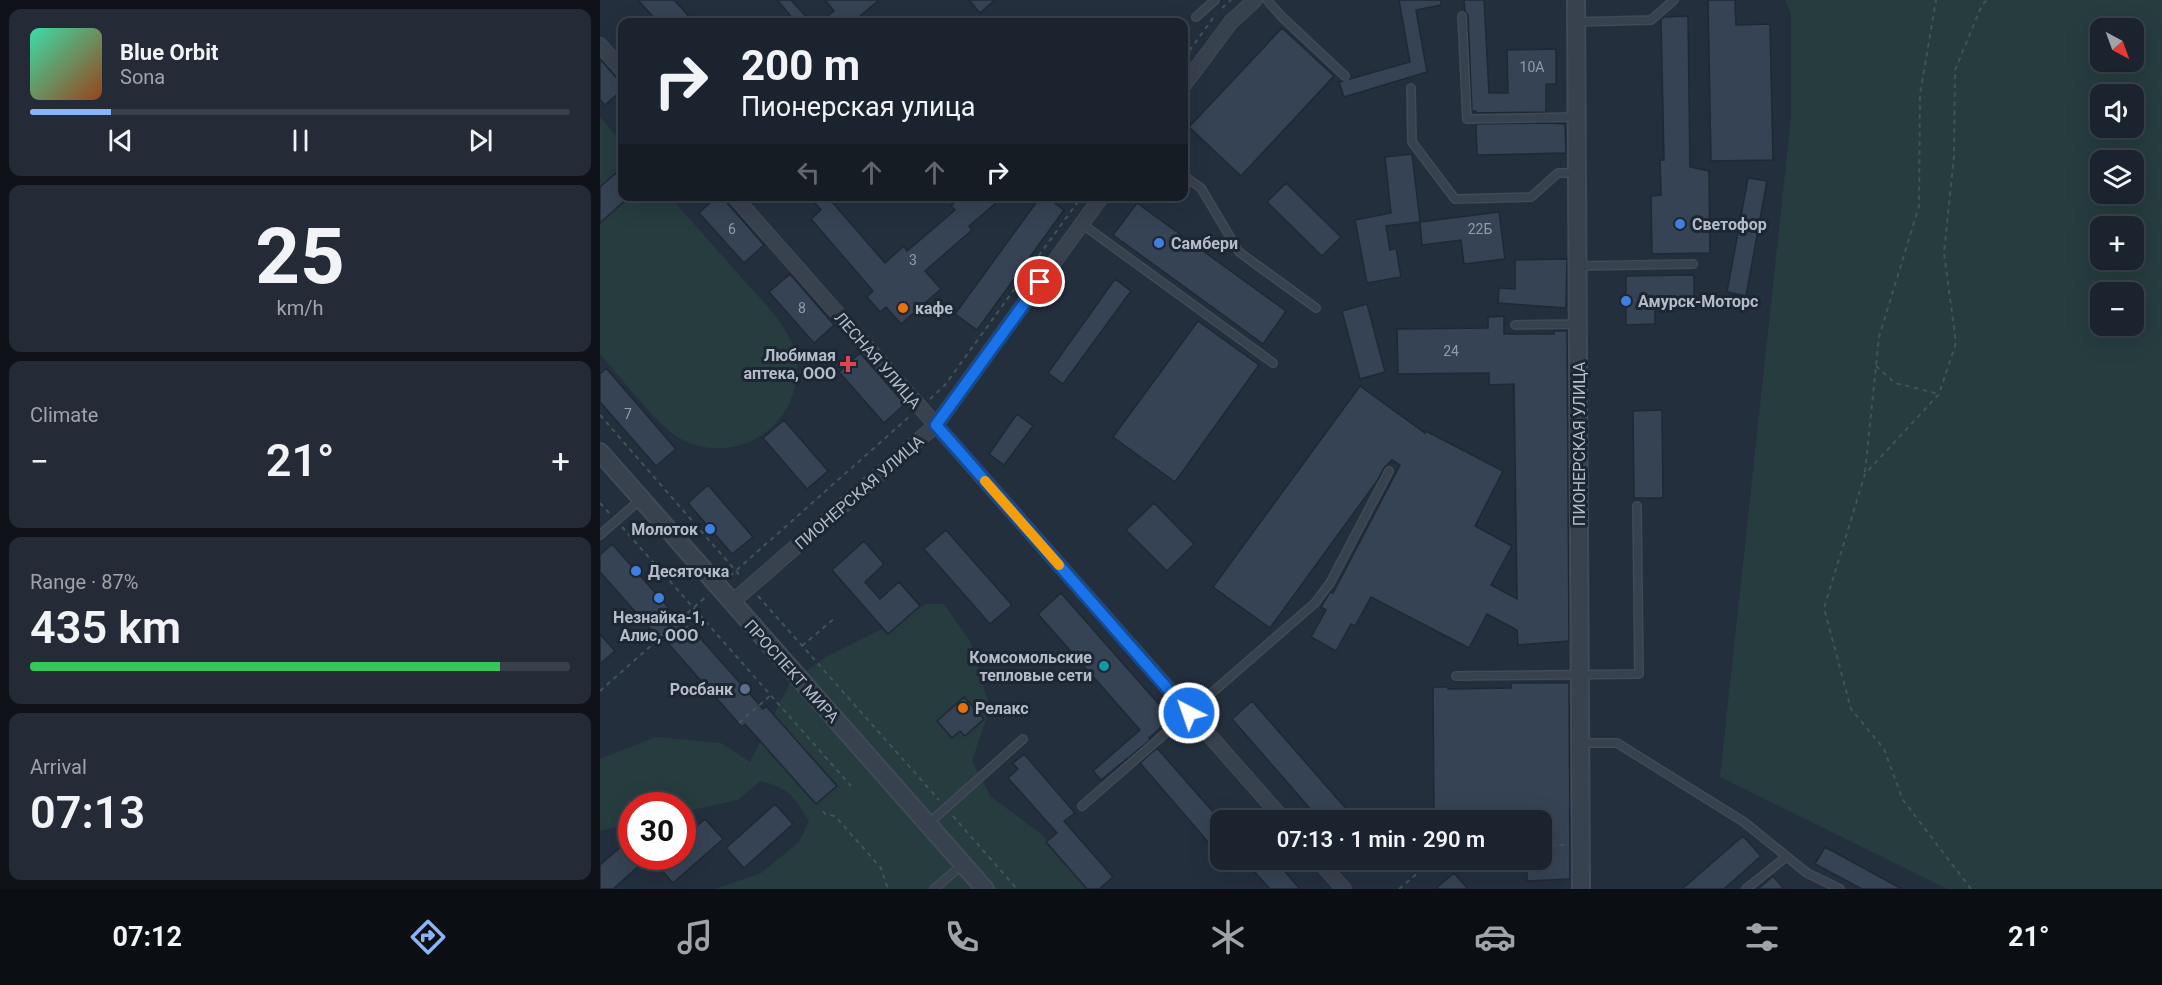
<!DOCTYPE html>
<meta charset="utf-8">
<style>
body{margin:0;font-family:Roboto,sans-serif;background:#242b36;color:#f1f3f6;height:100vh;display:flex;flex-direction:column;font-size:22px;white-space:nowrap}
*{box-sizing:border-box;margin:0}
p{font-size:20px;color:#a0a4aa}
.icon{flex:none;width:33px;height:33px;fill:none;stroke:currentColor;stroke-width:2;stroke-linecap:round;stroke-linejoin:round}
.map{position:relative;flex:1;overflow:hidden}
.drawer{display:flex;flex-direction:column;gap:9px;padding:9px;background:#0f1319;width:600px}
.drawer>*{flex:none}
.hud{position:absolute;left:18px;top:18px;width:570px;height:183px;border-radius:12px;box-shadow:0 6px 24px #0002,0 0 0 2px #39404a;background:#1b232e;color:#f1f3f6;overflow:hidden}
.needle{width:39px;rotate:139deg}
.buttons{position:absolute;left:1490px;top:18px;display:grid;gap:12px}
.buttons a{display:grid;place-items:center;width:54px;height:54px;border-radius:12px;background:#1b232e;box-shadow:0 6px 24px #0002,0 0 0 2px #39404a;font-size:30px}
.speed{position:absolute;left:18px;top:792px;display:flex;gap:12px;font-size:30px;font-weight:700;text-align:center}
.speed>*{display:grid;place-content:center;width:78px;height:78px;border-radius:50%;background:#1b232e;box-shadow:0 6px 24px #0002,0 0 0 2px #39404a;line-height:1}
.speed .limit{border:9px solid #d22;background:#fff;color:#111}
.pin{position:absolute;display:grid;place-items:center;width:51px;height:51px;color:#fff;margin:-26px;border:3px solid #fff;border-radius:50%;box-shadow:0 2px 6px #0007}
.me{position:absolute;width:66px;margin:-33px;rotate:319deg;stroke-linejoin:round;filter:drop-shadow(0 0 4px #0008)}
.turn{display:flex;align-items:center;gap:21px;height:126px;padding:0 24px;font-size:27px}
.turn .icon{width:78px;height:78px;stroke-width:2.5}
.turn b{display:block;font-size:42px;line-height:51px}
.lanes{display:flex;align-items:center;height:57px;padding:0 24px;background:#0003;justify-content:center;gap:30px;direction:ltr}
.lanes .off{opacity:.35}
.big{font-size:45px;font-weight:600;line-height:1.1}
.drawer .widget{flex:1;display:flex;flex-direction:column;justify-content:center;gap:9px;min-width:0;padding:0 21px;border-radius:12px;background:#242b36}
.drawer .dial{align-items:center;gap:0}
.dial b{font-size:78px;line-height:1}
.song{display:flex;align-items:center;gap:18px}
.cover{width:72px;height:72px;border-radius:9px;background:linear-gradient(135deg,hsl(160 70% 55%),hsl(20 70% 35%))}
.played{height:6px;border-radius:3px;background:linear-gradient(90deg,#8ab4f8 15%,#39404a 15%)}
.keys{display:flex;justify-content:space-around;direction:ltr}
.heat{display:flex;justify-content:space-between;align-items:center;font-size:33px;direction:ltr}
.charge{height:9px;border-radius:4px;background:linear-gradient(90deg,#34c759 87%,#39404a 0)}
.trip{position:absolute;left:610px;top:810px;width:342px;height:60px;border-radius:12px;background:#1b232e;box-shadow:0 6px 24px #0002,0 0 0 2px #39404a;font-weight:600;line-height:60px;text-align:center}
.menu{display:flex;height:96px;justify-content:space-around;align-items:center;background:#0b0e12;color:#a0a4aa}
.menu .icon{width:42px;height:42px}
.menu .active{color:#8ab4f8}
.menu b{font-size:27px;color:#f1f3f6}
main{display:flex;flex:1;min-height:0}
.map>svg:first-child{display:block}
.green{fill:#263c3f;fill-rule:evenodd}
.building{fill:#364354;stroke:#1f2835;stroke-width:1.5}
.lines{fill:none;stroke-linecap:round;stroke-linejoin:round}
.service-casing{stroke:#414a57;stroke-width:10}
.minor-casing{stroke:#414a57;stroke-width:16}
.tertiary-casing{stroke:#414a57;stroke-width:20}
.path{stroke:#3f5557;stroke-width:2;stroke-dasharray:4.5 4.5;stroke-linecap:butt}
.service{stroke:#38414e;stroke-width:7}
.minor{stroke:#38414e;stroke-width:14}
.tertiary{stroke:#38414e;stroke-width:16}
.route-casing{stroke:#114b97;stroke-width:15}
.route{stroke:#1a73e8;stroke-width:10}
.slow{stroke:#f59e0b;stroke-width:10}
.shop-dot{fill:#3f7fe0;stroke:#1d2633;stroke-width:2}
.food-dot{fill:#e8710a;stroke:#1d2633;stroke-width:2}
.health-dot{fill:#e0444e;stroke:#1d2633;stroke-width:2}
.culture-dot{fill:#0f9aa8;stroke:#1d2633;stroke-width:2}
.service-dot{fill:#5c6f8a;stroke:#1d2633;stroke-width:2}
.labels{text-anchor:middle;stroke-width:6;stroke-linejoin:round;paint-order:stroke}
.number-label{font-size:14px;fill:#929caa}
.poi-label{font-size:16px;font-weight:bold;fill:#b4bcc9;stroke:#1d2633;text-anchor:start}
.street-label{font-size:16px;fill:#b4bcc9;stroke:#1d2633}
</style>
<main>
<section class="drawer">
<div class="widget">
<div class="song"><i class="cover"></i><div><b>Blue Orbit</b><p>Sona</p></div></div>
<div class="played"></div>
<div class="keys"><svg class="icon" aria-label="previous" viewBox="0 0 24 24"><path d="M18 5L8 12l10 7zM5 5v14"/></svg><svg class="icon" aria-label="pause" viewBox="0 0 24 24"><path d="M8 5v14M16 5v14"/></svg><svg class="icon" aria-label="next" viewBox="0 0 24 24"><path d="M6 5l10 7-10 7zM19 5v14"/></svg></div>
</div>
<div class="widget dial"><b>25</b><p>km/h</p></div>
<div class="widget"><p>Climate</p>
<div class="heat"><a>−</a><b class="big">21°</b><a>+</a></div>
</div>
<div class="widget"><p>Range · 87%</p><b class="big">435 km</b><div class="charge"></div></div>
<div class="widget"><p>Arrival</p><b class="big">07:13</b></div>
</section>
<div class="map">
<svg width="1562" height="889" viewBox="0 0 1562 889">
<rect width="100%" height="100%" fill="#242f3e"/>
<path class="green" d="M1185 0H1562V889H1347L1120 777 1191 118V14ZM1500 28H1533V62H1500ZM1500 94H1533V128H1500ZM1500 160H1533V194H1500ZM1500 226H1533V260H1500ZM1500 292H1533V326H1500Z
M0 117 22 143V196L70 197C94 224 118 251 142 278 161 300 186 323 195 351 198 362 197 376 195 387 183 438 127 463 81 439 58 427 19 375 0 354Z
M326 604H344L371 643 390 708 372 761 391 797 440 833 479 870 488 889H115L161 873 199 842 209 821C194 797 189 787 160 781L138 800 83 812 82 806H32L31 824 0 831V759L56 737 121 743 150 762 190 683 226 657 290 625Z"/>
<path class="building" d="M38 0H74L94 22H58Z
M177 0H191L211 22H196Z
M225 0H279L253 22H220L234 11Z
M369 0H395L380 13Z
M799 0H841V5L816 10 827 72 744 97 739 82 810 62Z
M864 0H884L889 93H908L907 50 956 49V84H946V112L876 113V111H872L868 16 865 11Z
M1108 0H1135L1136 25 1170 24 1173 160 1111 161Z
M1088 16 1090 167 1109 171 1110 253 1052 254 1051 196 1061 195 1060 160H1064L1061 19 1064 17Z
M682 28 734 76 641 176 589 127Z
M0 59 22 84V90L5 105 0 100Z
M945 123 965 124 966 153 877 155 876 124Z
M812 154 820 222 786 226 790 250 796 248 801 277 767 283 755 220 791 213 785 157Z
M16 173 22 181V196H30L0 223V187Z
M1148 178 1167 181 1146 296 1127 292Z
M686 183 741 237 722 256 667 202Z
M117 196H121L164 245 144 263 99 213Z
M209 196H227L285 263 304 246 307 251 355 210 351 206 362 196H404L369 226 372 230 325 271 341 289 301 324 286 307 280 312 267 297 273 291 211 219 221 210Z
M441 196H445L464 210 377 330 355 314Z
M537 203 686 311 663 344 513 235Z
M899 212 905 259 864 264 861 240 822 245 820 222Z
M967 259 966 308 898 303 899 288 915 289V260Z
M190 274 234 325 214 343 169 292Z
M1094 275V304L1055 305V324L1026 325V276Z
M515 279 531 291 463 384 448 373Z
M767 304 785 372 760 379 742 311Z
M904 316V334H954V331H967L969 641 918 645 917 630 887 614 869 648 771 597 755 626 751 624 736 651 711 637 726 610 721 607 730 592 733 593 800 465 792 460 784 468 777 481 670 628 613 587 760 386 825 433 826 431 903 471 875 526 912 546 891 585 917 599 914 384 889 385V373L798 374 797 329 888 328V317Z
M598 321 659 365 575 482 513 437Z
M260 353 305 404 284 423 239 372Z
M6 368 76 449 56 466 0 402V374Z
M1062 410 1063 498H1034L1033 411Z
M417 414 433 426 404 465 389 454Z
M184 420 228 471 207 489 163 438Z
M108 485 153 537 132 554 88 503Z
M554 503 594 544 567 571 526 530Z
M346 530 412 605 390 624 324 549Z
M264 541 284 564 265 582 280 599 299 582 320 606 288 634 232 570Z
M12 544 83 624 86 622 163 709 166 706 237 786 216 804 145 724 142 727 65 640 62 642 0 572V555Z
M461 593 571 718 549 738 550 740 501 780 493 771 540 730 438 614Z
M0 634 15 651 0 664Z
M911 683H969L970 879 927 881V860H942V854L951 853 950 820H834L833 687H848V689L911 688Z
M364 697 384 719 365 736 360 731 352 738 337 721Z
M652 701 756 820H720L632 719Z
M557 748 621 821V857L540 763Z
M424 754 475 813 464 821 513 877 499 889H487L446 842 457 833 408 778 418 769 413 763Z
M175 804 193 824 144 868 126 848Z
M105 819 123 839 73 883 55 863 62 856H82V839Z
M1143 836 1161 856 1124 889H1082Z
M32 837V856H50L13 889H0V865Z
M1225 847 1302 889H1262L1215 864Z
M644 860H675L700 889H670Z
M854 873 868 889H835Z
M1173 876 1184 889H1158Z"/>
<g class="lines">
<defs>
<path id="service" d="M667 0 682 17 745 76
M862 16 867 119 977 117
M596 17 615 0
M976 22 1051 20 1074 0
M811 88 812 142 855 199 931 197 958 173H977
M584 176 601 188 639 252 716 308
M482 224 673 363
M979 266 1093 264
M915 325 978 324
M0 535 41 499
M856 676 1039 674 1037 506
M981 743H1017L1144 822 1207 873 1240 889
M482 806 715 603 730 583 789 471
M329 823 423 739
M334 889 363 864
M1146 889 1186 857"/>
<path id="minor" d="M0 45 22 70
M584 85 631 22 655 0
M134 196 684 820
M131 603 336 425 502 196
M718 860 744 889"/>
<path id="tertiary" d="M976 0 981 889
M0 452 385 889"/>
</defs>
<use href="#service" class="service-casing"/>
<use href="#minor" class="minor-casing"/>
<use href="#tertiary" class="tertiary-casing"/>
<path class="path" d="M622 8 631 0
M385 22 386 20
M584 58 616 14
M1276 366 1295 383 1339 394
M330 399 345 385 482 196
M0 415 142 578
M1265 472 1279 337 1319 206 1320 94 1336 0
M0 503 10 514
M22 527 251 786
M130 576 310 416
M158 596 339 800
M202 646 236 617
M0 691 108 595
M139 723 171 695
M223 811 225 814 235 816 281 868 288 889
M353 816 417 889
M942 846 966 845
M799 889 833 860
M1371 889 1303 800 1284 749 1251 709 1224 608 1265 474 1339 394 1356 343 1344 253 1354 156 1355 70 1382 5 1387 0"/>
<use href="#service" class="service"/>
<use href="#minor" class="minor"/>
<use href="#tertiary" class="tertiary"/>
</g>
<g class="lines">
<defs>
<path id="route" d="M440 282 336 425 589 713"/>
</defs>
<use href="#route" class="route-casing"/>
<use href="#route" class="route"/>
<path class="slow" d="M385 481 459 565"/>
</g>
<g class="shop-dot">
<circle cx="1080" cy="224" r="6"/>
<circle cx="559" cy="243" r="6"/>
<circle cx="1026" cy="301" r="6"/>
<circle cx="110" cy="529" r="6"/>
<circle cx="36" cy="571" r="6"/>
<circle cx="59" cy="598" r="6"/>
</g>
<g class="food-dot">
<circle cx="303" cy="308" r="6"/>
<circle cx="363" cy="708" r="6"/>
</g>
<path class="health-dot" d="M245 355h6v6h6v6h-6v6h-6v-6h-6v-6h6z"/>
<circle class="culture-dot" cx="504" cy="666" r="6"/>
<circle class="service-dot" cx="145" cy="689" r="6"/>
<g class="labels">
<g class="number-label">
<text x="932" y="72">10А</text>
<text x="132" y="234">6</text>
<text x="880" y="234">22Б</text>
<text x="313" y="265">3</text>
<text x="202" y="313">8</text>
<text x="851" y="356">24</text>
<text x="28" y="419">7</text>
</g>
<g class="poi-label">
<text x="1092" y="230">Светофор</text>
<text x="571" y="249">Самбери</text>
<text x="1038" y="307">Амурск-Моторс</text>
<text x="315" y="314">кафе</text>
<text x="236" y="361" text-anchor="end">Любимая<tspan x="236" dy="18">аптека, ООО</tspan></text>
<text x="98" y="535" text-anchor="end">Молоток</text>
<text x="48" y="577">Десяточка</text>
<text x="59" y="623" text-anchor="middle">Незнайка-1,<tspan x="59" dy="18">Алис, ООО</tspan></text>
<text x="492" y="663" text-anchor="end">Комсомольские<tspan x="492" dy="18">тепловые сети</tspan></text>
<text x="133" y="695" text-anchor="end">Росбанк</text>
<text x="375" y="714">Релакс</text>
</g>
<g class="street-label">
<text transform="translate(278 360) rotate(49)" y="6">ЛЕСНАЯ УЛИЦА</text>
<text transform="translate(979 444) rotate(-90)" y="6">ПИОНЕРСКАЯ УЛИЦА</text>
<text transform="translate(259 492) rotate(-41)" y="6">ПИОНЕРСКАЯ УЛИЦА</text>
<text transform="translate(192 671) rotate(48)" y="6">ПРОСПЕКТ МИРА</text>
</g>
</g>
</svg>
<div class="buttons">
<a><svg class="needle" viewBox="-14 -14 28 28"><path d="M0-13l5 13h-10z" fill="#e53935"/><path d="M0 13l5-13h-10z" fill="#a0a4aa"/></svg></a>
<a><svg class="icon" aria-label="sound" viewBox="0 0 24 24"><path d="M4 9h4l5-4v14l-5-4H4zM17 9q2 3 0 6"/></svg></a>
<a><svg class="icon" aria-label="layers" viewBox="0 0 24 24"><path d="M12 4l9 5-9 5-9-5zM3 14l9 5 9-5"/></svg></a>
<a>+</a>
<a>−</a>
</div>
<div class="speed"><div class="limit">30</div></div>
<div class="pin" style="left:440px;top:282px;background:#d93025"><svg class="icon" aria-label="arrive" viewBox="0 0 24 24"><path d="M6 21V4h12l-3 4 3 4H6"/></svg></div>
<svg class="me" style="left:589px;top:713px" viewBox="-20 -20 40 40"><circle r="17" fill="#1a73e8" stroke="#fff" stroke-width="3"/><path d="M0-11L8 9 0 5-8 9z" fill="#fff"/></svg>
<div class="trip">07:13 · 1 min · 290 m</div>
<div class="hud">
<div class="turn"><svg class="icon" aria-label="right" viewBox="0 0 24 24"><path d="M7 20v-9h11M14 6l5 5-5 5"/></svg><div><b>200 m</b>Пионерская улица</div></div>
<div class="lanes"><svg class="icon off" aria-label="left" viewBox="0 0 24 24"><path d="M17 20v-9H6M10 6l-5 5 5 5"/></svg><svg class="icon off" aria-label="ahead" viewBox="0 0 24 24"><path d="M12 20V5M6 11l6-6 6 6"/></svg><svg class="icon off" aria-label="ahead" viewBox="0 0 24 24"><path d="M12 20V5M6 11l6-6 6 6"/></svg><svg class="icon" aria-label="right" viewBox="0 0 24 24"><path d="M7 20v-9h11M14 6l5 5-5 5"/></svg></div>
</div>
</div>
</main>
<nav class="menu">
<b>07:12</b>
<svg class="icon active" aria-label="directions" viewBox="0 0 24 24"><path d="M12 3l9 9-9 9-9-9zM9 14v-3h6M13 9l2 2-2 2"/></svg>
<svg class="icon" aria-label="music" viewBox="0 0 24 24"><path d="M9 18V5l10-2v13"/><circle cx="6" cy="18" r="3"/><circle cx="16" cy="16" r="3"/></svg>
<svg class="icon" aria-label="phone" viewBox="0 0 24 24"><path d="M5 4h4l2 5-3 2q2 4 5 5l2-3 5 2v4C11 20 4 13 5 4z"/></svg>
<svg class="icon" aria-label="climate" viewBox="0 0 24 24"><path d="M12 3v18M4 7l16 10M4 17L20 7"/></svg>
<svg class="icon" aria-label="car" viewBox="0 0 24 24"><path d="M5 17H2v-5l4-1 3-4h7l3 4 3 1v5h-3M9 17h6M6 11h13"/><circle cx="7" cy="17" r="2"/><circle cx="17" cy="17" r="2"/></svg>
<svg class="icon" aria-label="filters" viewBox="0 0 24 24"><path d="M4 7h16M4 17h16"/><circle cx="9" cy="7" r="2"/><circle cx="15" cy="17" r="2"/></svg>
<b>21°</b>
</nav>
